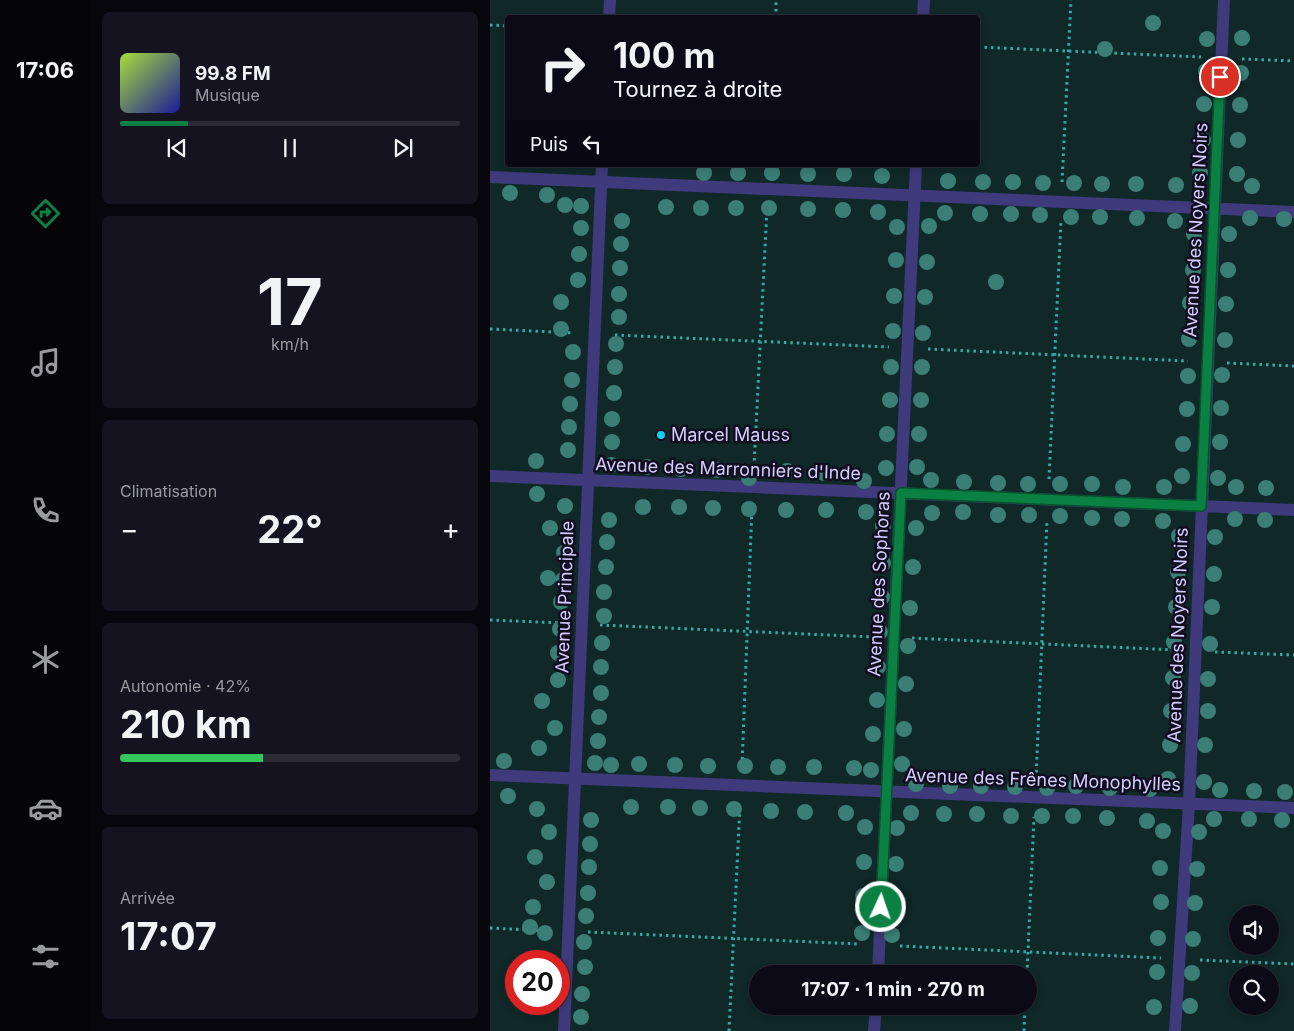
<!DOCTYPE html>
<html lang="fr">
<meta charset="utf-8">
<style>
body{margin:0;font-family:Inter,sans-serif;background:#161320;color:#f1f3f6;height:100vh;display:flex;flex-direction:column;font-size:19px;white-space:nowrap}
*{box-sizing:border-box;margin:0}
p{font-size:16px;color:#9a9aa1}
.icon{flex:none;width:28px;height:28px;fill:none;stroke:currentColor;stroke-width:2;stroke-linecap:round;stroke-linejoin:round}
.map{position:relative;flex:1;overflow:hidden}
.drawer{display:flex;flex-direction:column;gap:12px;padding:12px;background:#07060d;width:400px}
.drawer>*{flex:none}
.hud{position:absolute;left:15px;top:15px;width:475px;height:152px;border-radius:5px;box-shadow:0 2px 8px #0003,0 0 0 1px #2d2b36;background:#0d0a17;color:#f1f3f6;overflow:hidden}
.controls{position:absolute;left:739px;top:905px;display:grid;gap:10px}
.controls a{display:grid;place-items:center;width:50px;height:50px;border-radius:50%;background:#0d0a17;box-shadow:0 2px 8px #0003,0 0 0 1px #2d2b36;font-size:25px}
.speed{position:absolute;left:15px;top:950px;display:flex;gap:10px;font-size:25px;font-weight:700;text-align:center}
.speed>*{display:grid;place-content:center;width:65px;height:65px;border-radius:50%;background:#0d0a17;box-shadow:0 2px 8px #0003,0 0 0 1px #2d2b36;line-height:1}
.speed .limit{border:8px solid #d22;background:#fff;color:#111}
.pin{position:absolute;display:grid;place-items:center;width:42px;height:42px;color:#fff;margin:-21px;border:2px solid #fff;border-radius:50%;box-shadow:0 1px 5px #0007}
.me{position:absolute;width:55px;margin:-28px;rotate:3deg;stroke-linejoin:round;filter:drop-shadow(0 0 4px #0008)}
.turn{display:flex;align-items:center;gap:18px;height:105px;padding:0 25px;font-size:22px}
.turn .icon{width:65px;height:65px;stroke-width:2.5}
.turn b{display:block;font-size:35px;line-height:42px}
.then{display:flex;align-items:center;height:48px;padding:0 25px;background:#0003;gap:10px;font-size:19px}
.big{font-size:38px;font-weight:700;line-height:1.1}
.drawer .card{flex:1;display:flex;flex-direction:column;justify-content:center;gap:8px;min-width:0;padding:0 18px;border-radius:8px;background:#161320}
.drawer .dial{align-items:center;gap:0}
.dial b{font-size:65px;line-height:1}
.song{display:flex;align-items:center;gap:15px}
.cover{width:60px;height:60px;border-radius:8px;background:linear-gradient(135deg,hsl(80 70% 55%),hsl(240 70% 35%))}
.played{height:5px;border-radius:2px;background:linear-gradient(90deg,#0b8043 20%,#2d2b36 20%)}
.keys{display:flex;justify-content:space-around;direction:ltr}
.heat{display:flex;justify-content:space-between;align-items:center;font-size:28px;direction:ltr}
.charge{height:8px;border-radius:4px;background:linear-gradient(90deg,#34c759 42%,#2d2b36 0)}
.trip{position:absolute;left:259px;top:965px;width:288px;height:50px;border-radius:25px;background:#0d0a17;box-shadow:0 2px 8px #0003,0 0 0 1px #2d2b36;font-weight:700;line-height:50px;text-align:center}
main{display:flex;flex:1;min-height:0}
.tabs{display:flex;flex-direction:column;width:90px;justify-content:space-around;align-items:center;background:#050409;color:#9a9aa1}
.tabs .icon{width:35px;height:35px}
.tabs .selected{color:#0b8043}
.tabs b{font-size:22px;color:#f1f3f6}
.map>svg:first-child{display:block}
.green{fill:#102828;fill-rule:evenodd}
.lines{fill:none;stroke-linecap:round;stroke-linejoin:round}
.path{stroke:#32aca8;stroke-width:3;stroke-dasharray:2.5 4;stroke-linecap:butt}
.service{stroke:#3e3a7c;stroke-width:12}
.tree{fill:#3a7e76}
.route-casing{stroke:#07532c;stroke-width:12}
.route{stroke:#0b8043;stroke-width:9}
.poi-dot{fill:#09d1ed;stroke:#110d1f;stroke-width:2}
.labels{text-anchor:middle;stroke-width:5;stroke-linejoin:round;paint-order:stroke}
.street-label{font-size:18px;fill:#d3cdfd;stroke:#110d1f}
.poi-label{font-size:18px;fill:#d3cdfd;stroke:#110d1f;text-anchor:start}
</style>
<main>
<nav class="tabs">
<b>17:06</b>
<svg class="icon selected" aria-label="directions" viewBox="0 0 24 24"><path d="M12 3l9 9-9 9-9-9zM9 14v-3h6M13 9l2 2-2 2"/></svg>
<svg class="icon" aria-label="music" viewBox="0 0 24 24"><path d="M9 18V5l10-2v13"/><circle cx="6" cy="18" r="3"/><circle cx="16" cy="16" r="3"/></svg>
<svg class="icon" aria-label="phone" viewBox="0 0 24 24"><path d="M5 4h4l2 5-3 2q2 4 5 5l2-3 5 2v4C11 20 4 13 5 4z"/></svg>
<svg class="icon" aria-label="climate" viewBox="0 0 24 24"><path d="M12 3v18M4 7l16 10M4 17L20 7"/></svg>
<svg class="icon" aria-label="car" viewBox="0 0 24 24"><path d="M5 17H2v-5l4-1 3-4h7l3 4 3 1v5h-3M9 17h6M6 11h13"/><circle cx="7" cy="17" r="2"/><circle cx="17" cy="17" r="2"/></svg>
<svg class="icon" aria-label="filters" viewBox="0 0 24 24"><path d="M4 7h16M4 17h16"/><circle cx="9" cy="7" r="2"/><circle cx="15" cy="17" r="2"/></svg>
</nav>
<section class="drawer">
<div class="card">
<div class="song"><i class="cover"></i><div><b>99.8 FM</b><p>Musique</p></div></div>
<div class="played"></div>
<div class="keys"><svg class="icon" aria-label="previous" viewBox="0 0 24 24"><path d="M18 5L8 12l10 7zM5 5v14"/></svg><svg class="icon" aria-label="pause" viewBox="0 0 24 24"><path d="M8 5v14M16 5v14"/></svg><svg class="icon" aria-label="next" viewBox="0 0 24 24"><path d="M6 5l10 7-10 7zM19 5v14"/></svg></div>
</div>
<div class="card dial"><b>17</b><p>km/h</p></div>
<div class="card"><p>Climatisation</p>
<div class="heat"><a>−</a><b class="big">22°</b><a>+</a></div>
</div>
<div class="card"><p>Autonomie · 42%</p><b class="big">210 km</b><div class="charge"></div></div>
<div class="card"><p>Arrivée</p><b class="big">17:07</b></div>
</section>
<div class="map">
<svg width="804" height="1031" viewBox="0 0 804 1031">
<rect width="100%" height="100%" fill="#110d1f"/>
<path class="green" d="M0 0H804V1031H0ZM18 18H488V165H18ZM748 914H780V946H748ZM26 961H69V1004H26ZM268 974H538V1006H268ZM748 974H780V1006H748Z"/>
<g class="lines">
<path class="path" d="M286 18V0
M0 25 18 26
M488 47 711 57
M752 59 804 61
M572 182 581 0
M0 329 84 333
M125 335 399 347
M438 349 698 361
M737 363 804 366
M264 467 277 208
M559 479 571 220
M0 620 72 623
M110 625 384 637
M422 638 686 650
M725 652 804 655
M252 766 262 508
M546 779 557 520
M0 928 59 931
M98 932 369 944
M410 946 671 958
M710 960 804 964
M537 974 544 817
M239 1031 250 805
M534 1031 535 1006"/>
<path class="service" d="M119 18 120 0
M433 18 434 0
M0 177 804 212
M0 476 804 510
M0 775 804 808
M388 974 426 165
M74 1031 112 165
M384 1031 386 1006
M685 1031 699 804 734 0"/>
</g>
<g class="tree">
<circle cx="663" cy="23" r="8"/>
<circle cx="752" cy="38" r="8"/>
<circle cx="717" cy="39" r="8"/>
<circle cx="615" cy="49" r="8"/>
<circle cx="716" cy="71" r="8"/>
<circle cx="751" cy="73" r="8"/>
<circle cx="714" cy="104" r="8"/>
<circle cx="750" cy="105" r="8"/>
<circle cx="713" cy="140" r="8"/>
<circle cx="748" cy="140" r="8"/>
<circle cx="214" cy="173" r="8"/>
<circle cx="248" cy="173" r="8"/>
<circle cx="282" cy="173" r="8"/>
<circle cx="710" cy="173" r="8"/>
<circle cx="318" cy="174" r="8"/>
<circle cx="354" cy="174" r="8"/>
<circle cx="747" cy="174" r="8"/>
<circle cx="392" cy="176" r="8"/>
<circle cx="458" cy="181" r="8"/>
<circle cx="493" cy="182" r="8"/>
<circle cx="523" cy="182" r="8"/>
<circle cx="553" cy="183" r="8"/>
<circle cx="584" cy="183" r="8"/>
<circle cx="612" cy="184" r="8"/>
<circle cx="646" cy="184" r="8"/>
<circle cx="686" cy="185" r="8"/>
<circle cx="762" cy="186" r="8"/>
<circle cx="20" cy="193" r="8"/>
<circle cx="57" cy="195" r="8"/>
<circle cx="75" cy="205" r="8"/>
<circle cx="91" cy="206" r="8"/>
<circle cx="176" cy="207" r="8"/>
<circle cx="211" cy="208" r="8"/>
<circle cx="246" cy="208" r="8"/>
<circle cx="279" cy="208" r="8"/>
<circle cx="318" cy="209" r="8"/>
<circle cx="353" cy="210" r="8"/>
<circle cx="388" cy="212" r="8"/>
<circle cx="455" cy="213" r="8"/>
<circle cx="490" cy="214" r="8"/>
<circle cx="521" cy="214" r="8"/>
<circle cx="550" cy="215" r="8"/>
<circle cx="581" cy="217" r="8"/>
<circle cx="610" cy="217" r="8"/>
<circle cx="647" cy="218" r="8"/>
<circle cx="760" cy="218" r="8"/>
<circle cx="794" cy="219" r="8"/>
<circle cx="132" cy="221" r="8"/>
<circle cx="685" cy="221" r="8"/>
<circle cx="439" cy="226" r="8"/>
<circle cx="407" cy="227" r="8"/>
<circle cx="91" cy="228" r="8"/>
<circle cx="704" cy="234" r="8"/>
<circle cx="739" cy="234" r="8"/>
<circle cx="131" cy="244" r="8"/>
<circle cx="89" cy="254" r="8"/>
<circle cx="406" cy="260" r="8"/>
<circle cx="437" cy="262" r="8"/>
<circle cx="130" cy="268" r="8"/>
<circle cx="703" cy="270" r="8"/>
<circle cx="738" cy="270" r="8"/>
<circle cx="88" cy="280" r="8"/>
<circle cx="506" cy="282" r="8"/>
<circle cx="129" cy="294" r="8"/>
<circle cx="404" cy="296" r="8"/>
<circle cx="435" cy="297" r="8"/>
<circle cx="71" cy="302" r="8"/>
<circle cx="700" cy="303" r="8"/>
<circle cx="736" cy="304" r="8"/>
<circle cx="129" cy="317" r="8"/>
<circle cx="71" cy="329" r="8"/>
<circle cx="403" cy="331" r="8"/>
<circle cx="433" cy="333" r="8"/>
<circle cx="699" cy="339" r="8"/>
<circle cx="735" cy="340" r="8"/>
<circle cx="126" cy="344" r="8"/>
<circle cx="83" cy="352" r="8"/>
<circle cx="125" cy="367" r="8"/>
<circle cx="401" cy="367" r="8"/>
<circle cx="432" cy="367" r="8"/>
<circle cx="732" cy="375" r="8"/>
<circle cx="698" cy="376" r="8"/>
<circle cx="82" cy="380" r="8"/>
<circle cx="124" cy="393" r="8"/>
<circle cx="400" cy="400" r="8"/>
<circle cx="431" cy="400" r="8"/>
<circle cx="80" cy="404" r="8"/>
<circle cx="731" cy="408" r="8"/>
<circle cx="697" cy="409" r="8"/>
<circle cx="122" cy="419" r="8"/>
<circle cx="79" cy="427" r="8"/>
<circle cx="397" cy="434" r="8"/>
<circle cx="429" cy="434" r="8"/>
<circle cx="122" cy="442" r="8"/>
<circle cx="730" cy="442" r="8"/>
<circle cx="693" cy="444" r="8"/>
<circle cx="78" cy="450" r="8"/>
<circle cx="46" cy="461" r="8"/>
<circle cx="121" cy="465" r="8"/>
<circle cx="157" cy="467" r="8"/>
<circle cx="427" cy="467" r="8"/>
<circle cx="396" cy="468" r="8"/>
<circle cx="191" cy="469" r="8"/>
<circle cx="227" cy="470" r="8"/>
<circle cx="297" cy="471" r="8"/>
<circle cx="334" cy="473" r="8"/>
<circle cx="692" cy="476" r="8"/>
<circle cx="259" cy="478" r="8"/>
<circle cx="728" cy="478" r="8"/>
<circle cx="441" cy="480" r="8"/>
<circle cx="374" cy="481" r="8"/>
<circle cx="474" cy="482" r="8"/>
<circle cx="508" cy="483" r="8"/>
<circle cx="538" cy="484" r="8"/>
<circle cx="570" cy="484" r="8"/>
<circle cx="602" cy="484" r="8"/>
<circle cx="633" cy="487" r="8"/>
<circle cx="674" cy="487" r="8"/>
<circle cx="746" cy="487" r="8"/>
<circle cx="776" cy="488" r="8"/>
<circle cx="47" cy="494" r="8"/>
<circle cx="75" cy="506" r="8"/>
<circle cx="153" cy="507" r="8"/>
<circle cx="189" cy="507" r="8"/>
<circle cx="223" cy="508" r="8"/>
<circle cx="259" cy="509" r="8"/>
<circle cx="296" cy="510" r="8"/>
<circle cx="336" cy="510" r="8"/>
<circle cx="376" cy="512" r="8"/>
<circle cx="473" cy="512" r="8"/>
<circle cx="442" cy="513" r="8"/>
<circle cx="508" cy="515" r="8"/>
<circle cx="539" cy="515" r="8"/>
<circle cx="570" cy="516" r="8"/>
<circle cx="602" cy="518" r="8"/>
<circle cx="632" cy="519" r="8"/>
<circle cx="745" cy="519" r="8"/>
<circle cx="119" cy="520" r="8"/>
<circle cx="775" cy="520" r="8"/>
<circle cx="673" cy="521" r="8"/>
<circle cx="393" cy="526" r="8"/>
<circle cx="60" cy="528" r="8"/>
<circle cx="426" cy="528" r="8"/>
<circle cx="689" cy="536" r="8"/>
<circle cx="725" cy="537" r="8"/>
<circle cx="117" cy="542" r="8"/>
<circle cx="74" cy="553" r="8"/>
<circle cx="393" cy="563" r="8"/>
<circle cx="116" cy="567" r="8"/>
<circle cx="423" cy="567" r="8"/>
<circle cx="688" cy="572" r="8"/>
<circle cx="724" cy="574" r="8"/>
<circle cx="58" cy="578" r="8"/>
<circle cx="73" cy="580" r="8"/>
<circle cx="114" cy="592" r="8"/>
<circle cx="392" cy="597" r="8"/>
<circle cx="71" cy="602" r="8"/>
<circle cx="686" cy="607" r="8"/>
<circle cx="722" cy="607" r="8"/>
<circle cx="420" cy="608" r="8"/>
<circle cx="114" cy="616" r="8"/>
<circle cx="70" cy="629" r="8"/>
<circle cx="390" cy="632" r="8"/>
<circle cx="684" cy="642" r="8"/>
<circle cx="112" cy="643" r="8"/>
<circle cx="720" cy="644" r="8"/>
<circle cx="418" cy="646" r="8"/>
<circle cx="68" cy="653" r="8"/>
<circle cx="111" cy="667" r="8"/>
<circle cx="388" cy="667" r="8"/>
<circle cx="683" cy="678" r="8"/>
<circle cx="718" cy="679" r="8"/>
<circle cx="68" cy="680" r="8"/>
<circle cx="416" cy="684" r="8"/>
<circle cx="111" cy="693" r="8"/>
<circle cx="387" cy="700" r="8"/>
<circle cx="52" cy="701" r="8"/>
<circle cx="681" cy="711" r="8"/>
<circle cx="718" cy="711" r="8"/>
<circle cx="109" cy="717" r="8"/>
<circle cx="65" cy="728" r="8"/>
<circle cx="414" cy="729" r="8"/>
<circle cx="383" cy="734" r="8"/>
<circle cx="108" cy="741" r="8"/>
<circle cx="680" cy="745" r="8"/>
<circle cx="715" cy="745" r="8"/>
<circle cx="49" cy="748" r="8"/>
<circle cx="14" cy="761" r="8"/>
<circle cx="105" cy="763" r="8"/>
<circle cx="149" cy="764" r="8"/>
<circle cx="412" cy="764" r="8"/>
<circle cx="121" cy="765" r="8"/>
<circle cx="185" cy="765" r="8"/>
<circle cx="218" cy="766" r="8"/>
<circle cx="255" cy="766" r="8"/>
<circle cx="288" cy="767" r="8"/>
<circle cx="324" cy="767" r="8"/>
<circle cx="364" cy="768" r="8"/>
<circle cx="381" cy="770" r="8"/>
<circle cx="678" cy="779" r="8"/>
<circle cx="714" cy="782" r="8"/>
<circle cx="426" cy="784" r="8"/>
<circle cx="460" cy="786" r="8"/>
<circle cx="491" cy="786" r="8"/>
<circle cx="586" cy="786" r="8"/>
<circle cx="525" cy="787" r="8"/>
<circle cx="557" cy="788" r="8"/>
<circle cx="620" cy="788" r="8"/>
<circle cx="660" cy="789" r="8"/>
<circle cx="730" cy="790" r="8"/>
<circle cx="764" cy="791" r="8"/>
<circle cx="795" cy="792" r="8"/>
<circle cx="18" cy="796" r="8"/>
<circle cx="141" cy="807" r="8"/>
<circle cx="178" cy="807" r="8"/>
<circle cx="210" cy="808" r="8"/>
<circle cx="47" cy="809" r="8"/>
<circle cx="244" cy="809" r="8"/>
<circle cx="281" cy="811" r="8"/>
<circle cx="315" cy="812" r="8"/>
<circle cx="356" cy="813" r="8"/>
<circle cx="421" cy="813" r="8"/>
<circle cx="454" cy="814" r="8"/>
<circle cx="487" cy="814" r="8"/>
<circle cx="521" cy="816" r="8"/>
<circle cx="552" cy="816" r="8"/>
<circle cx="583" cy="816" r="8"/>
<circle cx="617" cy="818" r="8"/>
<circle cx="724" cy="819" r="8"/>
<circle cx="759" cy="819" r="8"/>
<circle cx="101" cy="820" r="8"/>
<circle cx="792" cy="820" r="8"/>
<circle cx="657" cy="821" r="8"/>
<circle cx="375" cy="827" r="8"/>
<circle cx="407" cy="828" r="8"/>
<circle cx="673" cy="831" r="8"/>
<circle cx="59" cy="832" r="8"/>
<circle cx="709" cy="832" r="8"/>
<circle cx="100" cy="844" r="8"/>
<circle cx="45" cy="857" r="8"/>
<circle cx="374" cy="862" r="8"/>
<circle cx="406" cy="864" r="8"/>
<circle cx="99" cy="867" r="8"/>
<circle cx="670" cy="868" r="8"/>
<circle cx="707" cy="869" r="8"/>
<circle cx="57" cy="882" r="8"/>
<circle cx="98" cy="893" r="8"/>
<circle cx="373" cy="896" r="8"/>
<circle cx="404" cy="897" r="8"/>
<circle cx="671" cy="902" r="8"/>
<circle cx="705" cy="903" r="8"/>
<circle cx="43" cy="907" r="8"/>
<circle cx="96" cy="916" r="8"/>
<circle cx="40" cy="927" r="8"/>
<circle cx="55" cy="933" r="8"/>
<circle cx="372" cy="933" r="8"/>
<circle cx="402" cy="935" r="8"/>
<circle cx="668" cy="938" r="8"/>
<circle cx="703" cy="939" r="8"/>
<circle cx="94" cy="942" r="8"/>
<circle cx="95" cy="967" r="8"/>
<circle cx="667" cy="972" r="8"/>
<circle cx="702" cy="973" r="8"/>
<circle cx="92" cy="994" r="8"/>
<circle cx="700" cy="1006" r="8"/>
<circle cx="664" cy="1007" r="8"/>
<circle cx="91" cy="1017" r="8"/>
</g>
<g class="lines">
<defs>
<path id="route" d="M391 907 411 493 711 506 730 77"/>
</defs>
<use href="#route" class="route-casing"/>
<use href="#route" class="route"/>
</g>
<circle class="poi-dot" cx="171" cy="435" r="5"/>
<g class="labels">
<g class="street-label">
<text transform="translate(706 230) rotate(-87)" y="6">Avenue des Noyers Noirs</text>
<text transform="translate(238 469) rotate(2)" y="6">Avenue des Marronniers d'Inde</text>
<text transform="translate(389 584) rotate(-87)" y="6">Avenue des Sophoras</text>
<text transform="translate(75 597) rotate(-88)" y="6">Avenue Principale</text>
<text transform="translate(688 635) rotate(-88)" y="6">Avenue des Noyers Noirs</text>
<text transform="translate(553 780) rotate(2)" y="6">Avenue des Frênes Monophylles</text>
</g>
<g class="poi-label">
<text x="181" y="441">Marcel Mauss</text>
</g>
</g>
</svg>
<div class="controls">
<a><svg class="icon" aria-label="sound" viewBox="0 0 24 24"><path d="M4 9h4l5-4v14l-5-4H4zM17 9q2 3 0 6"/></svg></a>
<a><svg class="icon" aria-label="search" viewBox="0 0 24 24"><circle cx="10" cy="10" r="6"/><path d="M15 15l6 6"/></svg></a>
</div>
<div class="speed"><div class="limit">20</div></div>
<div class="pin" style="left:730px;top:77px;background:#d93025"><svg class="icon" aria-label="arrive" viewBox="0 0 24 24"><path d="M6 21V4h12l-3 4 3 4H6"/></svg></div>
<svg class="me" style="left:391px;top:907px" viewBox="-20 -20 40 40"><circle r="17" fill="#0b8043" stroke="#fff" stroke-width="3"/><path d="M0-11L8 9 0 5-8 9z" fill="#fff"/></svg>
<div class="trip">17:07 · 1 min · 270 m</div>
<div class="hud">
<div class="turn"><svg class="icon" aria-label="right" viewBox="0 0 24 24"><path d="M7 20v-9h11M14 6l5 5-5 5"/></svg><div><b>100 m</b>Tournez à droite</div></div>
<div class="then">Puis<svg class="icon" aria-label="left" viewBox="0 0 24 24"><path d="M17 20v-9H6M10 6l-5 5 5 5"/></svg></div>
</div>
</div>
</main>
